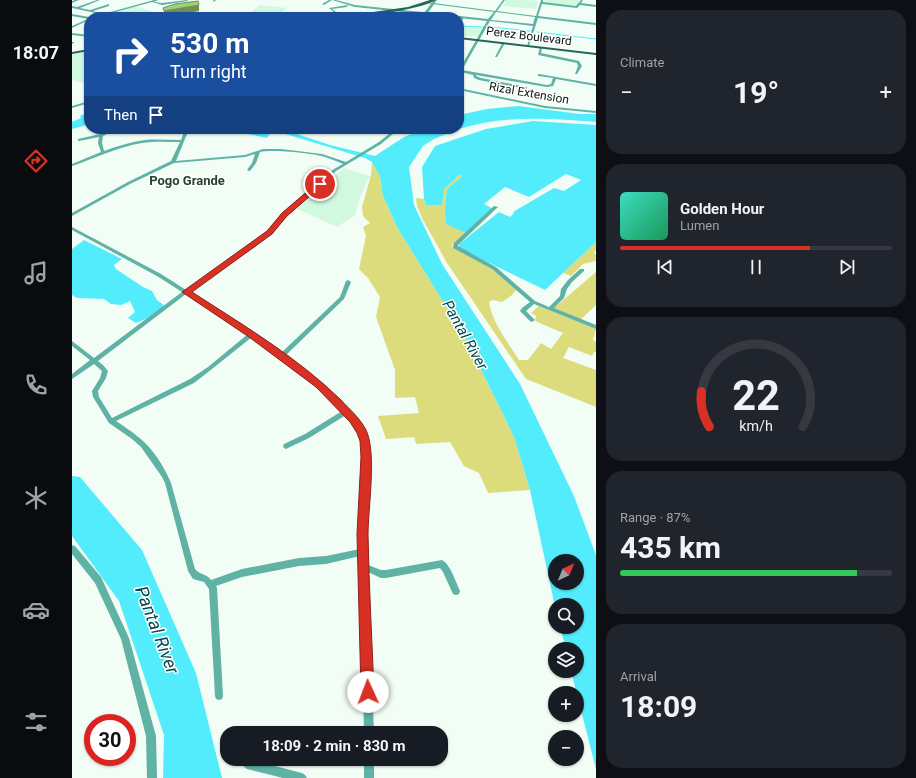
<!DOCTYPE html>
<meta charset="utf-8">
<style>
body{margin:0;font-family:Roboto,sans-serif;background:#20242c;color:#f1f3f6;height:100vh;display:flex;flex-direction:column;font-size:15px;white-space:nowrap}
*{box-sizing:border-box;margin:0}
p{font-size:13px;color:#9ea1a6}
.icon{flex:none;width:22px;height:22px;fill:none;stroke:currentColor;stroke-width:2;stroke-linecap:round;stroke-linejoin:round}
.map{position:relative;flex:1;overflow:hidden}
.drawer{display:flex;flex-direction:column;gap:10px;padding:10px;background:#0d0f14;width:320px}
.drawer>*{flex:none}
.top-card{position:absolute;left:12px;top:12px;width:380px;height:122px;border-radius:16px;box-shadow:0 1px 3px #0004;background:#1a4fa0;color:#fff;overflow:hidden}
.needle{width:26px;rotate:43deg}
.buttons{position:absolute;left:476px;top:554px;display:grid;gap:8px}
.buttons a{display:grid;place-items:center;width:36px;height:36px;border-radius:50%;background:#171b24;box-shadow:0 1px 3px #0004;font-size:20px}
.speed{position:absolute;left:12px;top:714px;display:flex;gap:8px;font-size:20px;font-weight:700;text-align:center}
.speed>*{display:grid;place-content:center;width:52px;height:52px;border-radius:50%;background:#171b24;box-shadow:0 1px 3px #0004;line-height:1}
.speed .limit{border:6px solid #d22;background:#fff;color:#111}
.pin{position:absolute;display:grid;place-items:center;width:34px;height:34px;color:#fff;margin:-17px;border:2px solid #fff;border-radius:50%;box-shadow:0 1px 4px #0007}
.me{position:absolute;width:44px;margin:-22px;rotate:358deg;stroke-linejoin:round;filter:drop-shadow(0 0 3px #0008)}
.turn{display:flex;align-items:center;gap:14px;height:84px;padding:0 20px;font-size:18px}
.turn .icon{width:52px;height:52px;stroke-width:2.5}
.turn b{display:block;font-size:28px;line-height:34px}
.then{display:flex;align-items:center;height:38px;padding:0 20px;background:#0003;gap:8px;font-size:15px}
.big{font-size:30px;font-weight:700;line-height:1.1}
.drawer .card{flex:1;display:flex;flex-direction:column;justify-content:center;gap:6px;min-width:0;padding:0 14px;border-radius:16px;background:#20242c}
.drawer .dial{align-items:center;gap:0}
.dial svg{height:104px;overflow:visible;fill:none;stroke:#363941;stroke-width:7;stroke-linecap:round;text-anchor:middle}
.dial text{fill:#f1f3f6;stroke:none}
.song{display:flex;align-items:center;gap:12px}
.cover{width:48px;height:48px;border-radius:6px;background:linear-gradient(135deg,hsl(170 70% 55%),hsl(150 70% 35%))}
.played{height:4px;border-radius:2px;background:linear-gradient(90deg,#d93025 70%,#363941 70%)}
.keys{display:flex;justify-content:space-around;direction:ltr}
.heat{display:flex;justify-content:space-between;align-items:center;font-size:22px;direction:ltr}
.charge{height:6px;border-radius:3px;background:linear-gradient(90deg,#34c759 87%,#363941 0)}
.trip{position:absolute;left:148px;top:726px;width:228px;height:40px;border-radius:16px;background:#171b24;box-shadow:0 1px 3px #0004;font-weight:700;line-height:40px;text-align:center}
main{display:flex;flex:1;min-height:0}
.tab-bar{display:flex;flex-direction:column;width:72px;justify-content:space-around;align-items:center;background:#090b0e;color:#9ea1a6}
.tab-bar .icon{width:28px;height:28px}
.tab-bar .current{color:#d93025}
.tab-bar b{font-size:18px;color:#f1f3f6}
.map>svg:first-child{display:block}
.built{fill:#d1f9df}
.green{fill:#dddc7d}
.water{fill:#53ecfd;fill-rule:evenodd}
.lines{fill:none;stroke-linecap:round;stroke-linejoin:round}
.stream{stroke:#53ecfd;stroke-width:1}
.minor{fill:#5fb2a4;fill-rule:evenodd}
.tertiary{fill:#5fb2a4;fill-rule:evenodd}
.primary{fill:#29645b;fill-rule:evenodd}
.shaded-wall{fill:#6f9254}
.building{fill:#9fd078;stroke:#6f9254}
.route{fill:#d93025;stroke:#8d1f18}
.labels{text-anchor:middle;stroke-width:3;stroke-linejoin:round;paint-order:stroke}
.far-street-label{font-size:12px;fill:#0e1a13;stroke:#fff}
.far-quarter-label{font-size:13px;font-weight:bold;fill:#274232;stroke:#fff}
.water-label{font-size:15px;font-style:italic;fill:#00484e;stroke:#fff}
.near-water-label{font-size:18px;font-style:italic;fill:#00484e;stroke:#fff}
</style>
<main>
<nav class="tab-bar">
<b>18:07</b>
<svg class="icon current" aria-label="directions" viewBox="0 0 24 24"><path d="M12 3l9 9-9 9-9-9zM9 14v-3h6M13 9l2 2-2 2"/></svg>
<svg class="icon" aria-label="music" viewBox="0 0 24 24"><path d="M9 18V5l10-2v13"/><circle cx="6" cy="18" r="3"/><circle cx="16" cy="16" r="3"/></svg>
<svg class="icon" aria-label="phone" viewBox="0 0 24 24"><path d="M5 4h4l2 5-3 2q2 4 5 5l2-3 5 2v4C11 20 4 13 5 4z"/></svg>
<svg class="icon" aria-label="climate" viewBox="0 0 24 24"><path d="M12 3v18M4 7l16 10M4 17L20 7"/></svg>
<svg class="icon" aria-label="car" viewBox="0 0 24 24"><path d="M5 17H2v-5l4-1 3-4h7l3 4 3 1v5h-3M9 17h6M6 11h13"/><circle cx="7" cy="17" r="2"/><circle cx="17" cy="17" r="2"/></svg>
<svg class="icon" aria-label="filters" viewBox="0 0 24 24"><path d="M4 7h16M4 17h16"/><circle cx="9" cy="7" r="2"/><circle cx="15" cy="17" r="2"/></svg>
</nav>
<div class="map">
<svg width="524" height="778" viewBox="0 0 524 778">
<rect width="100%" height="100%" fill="#f1fdf5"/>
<path class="built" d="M434 0H457L466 1 464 9 431 6Z
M473 0H507L505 6 472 3Z
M188 5 215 8 204 17H173Z
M63 6 88 14 102 10 123 6 131 17H25Z
M387 27H412L406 36H387Z
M17 51V84L0 80V53Z
M272 168 298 176 287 200 283 215 265 227 225 209Z"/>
<path class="green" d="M300 162 308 177 311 196 326 229 393 337 442 437 458 490 416 493 407 473 392 466 378 442 344 444 342 437 314 439 306 416 347 413 343 397 323 398V370L304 317 308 297 296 278 287 269 294 236 291 227 298 223 291 216 290 207 299 175Z
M387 175 390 176 375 189 373 206 394 233 380 245V247L420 269 444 290 440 295 430 302 421 300 417 302C420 323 436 342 447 360H456L469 343 479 349 491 333 463 321 464 316 459 313 467 306 524 329 521 340 524 342V352H522L520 356 497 347 491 358 524 370V407L454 379 375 263 351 220 345 206 344 198 352 199 354 205Z
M524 242V250L522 253 524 255V261L511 264 499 276 491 273Z
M524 272V305L508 320 482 308Z"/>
<path class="water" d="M446 106 508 114H524V122C477 118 433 115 387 129V115L415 109Z
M17 112V116L15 117 17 119 15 125 0 129V122L9 118 8 116Z
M461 121 524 125V242L473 290 387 248V244L427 212 438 217 442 213 441 212 482 188 492 191 509 180 494 174 457 197 433 187 412 204 421 209 394 233 374 224 373 206 375 189 390 176 387 175 372 189 370 205H354L352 199 350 167 363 146 414 129Z
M177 129H210L258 145 303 156 332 137 351 129H387L362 139 351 146 337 167 342 205 370 264 448 384 502 496 524 555V769L499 671H505V649H494L488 627H505V605H483V607L458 490 442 437 393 337 326 229 311 196 308 177 300 162 293 158 200 130 195 138 172 133ZM483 561H505V583H483Z
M12 240 50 259 42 265 44 269 71 287 80 291 85 300 93 306 76 318 64 323 56 318 63 312 58 301 49 305 39 304 32 299 5 298 0 295V249Z
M0 476 8 477 70 550 124 673 150 778H91L92 735 47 601 0 536Z"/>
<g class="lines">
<path class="stream" d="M387 26 412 27
M418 27 458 31
M465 32 524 39"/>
<path class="minor" d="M3 0H7L0 3V1Z
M25 0H28L8 8 18 10 37 4V6L21 11 31 14 82 0H86L82 2 90 3 115 0 116 1 90 5 80 2 25 17H21L28 14 0 8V6L5 7Z
M142 0H144L142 2 141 1Z
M257 0H264L283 5 416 19 422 12 353 3 354 2 423 11 431 0H433L425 11 464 16 469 0H471V2L504 6 509 0H511L509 3 524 5V7L508 5 505 8 470 4 466 16 524 23V25L466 18 457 46 456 47 455 46 461 26 418 21 390 70 475 85 479 84 481 78 466 76V74H467L524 84V86L484 79 481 86 475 87 404 75V76L409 78 455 87V89H454L407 80 402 78 401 75 389 72 387 74V70L415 21 387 18V17H378L283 7 260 0 252 5 250 4ZM424 12 463 17 461 24 419 20Z
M276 5 275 7 260 9 271 17H268L257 8Z
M160 13 162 14 160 17H157Z
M0 14 17 17V20L0 28V26L16 19 0 16Z
M207 15 216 17H206Z
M0 33 17 35V37L0 35Z
M0 42H2V43L0 44Z
M431 42 433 43 425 57H423Z
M468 47 470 48 469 53 507 61 510 66 505 74H503L506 66 505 63 466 55Z
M387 88 473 106 524 111V113L473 108 387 90Z
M41 129H46L31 136 30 143 32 151C45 146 59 142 73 140 85 139 97 140 109 140L113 129H117L104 161 173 155 191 149H209L250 154 274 162 307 142 323 129H327L309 144 264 171 215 215 200 234 183 247 117 292 182 333 209 353 268 297 274 281 276 280 279 282 272 299 213 356 249 383 284 417 290 427 296 441 297 457 295 534 296 565 309 570H314L370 560C378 564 384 582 388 591L387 594 384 595 381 594 371 572 368 568 314 578H309L296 572 302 733H292L288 556 254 564 227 566 170 577 144 586 145 588 151 696 150 699 147 700 144 699 143 696 137 589 132 582 121 579 116 571 93 483 90 477 69 447 60 439 37 423 21 397 20 391 28 378 30 371 22 364 0 379V374L18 360 0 346V341L22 358 110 292 85 276 0 230V227L89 274 114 290 179 245 196 232 211 213 262 169 271 164C264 161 257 158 250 156 238 153 199 149 188 152L184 163 178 171H177L175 170 180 163 183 154 173 157 102 163 58 184 0 216V213L56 182 99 161 108 142C95 142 83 141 70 143 45 147 24 158 0 166V164L29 152 26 143 27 137 7 141H6V139L28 134ZM114 294 176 334 136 367 118 379 40 418 27 397 26 391 34 378 36 371 31 365 26 361ZM180 337 245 387 270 411 233 434 212 444 211 446 212 448 214 449 216 448 237 438 274 415C281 422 288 431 290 441 292 453 290 466 290 478 289 502 287 526 288 549L254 556 227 558 170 569 139 580C135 574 128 575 123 569L99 483C92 466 80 447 65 436 58 430 51 426 44 421L122 383 140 369Z
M422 206 426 207 386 245V246L424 267 463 301 477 307 488 296 489 289 496 280 508 269H512V271L500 282 495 289 492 298 482 308 524 325V329L462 304 454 311 463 320 460 322 458 321 448 311 450 308 458 302 420 269 381 248V247L382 243Z
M0 545 3 546 29 577 57 638 84 736 85 778H75L74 736 49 639 23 583 0 554Z
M164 759H176L230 773 233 775 235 778H211L175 769 166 762Z
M292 759H302V778H292Z"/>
<path class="tertiary" d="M362 0H365L353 17H349Z
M17 101V103L0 108V106Z"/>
<path class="primary" d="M358 0H364C344 11 290 17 266 17L336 7Z
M387 37 524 53V55L387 39Z
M17 49V51L0 54V52Z"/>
</g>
<path class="shaded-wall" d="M127 5V11L93 17 92 11Z"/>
<path class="building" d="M126 1 127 5 92 11 91 8 103 4Z
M387 17 391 18 388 23H387Z"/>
<path class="route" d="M246 182 252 184 215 216 200 234 120 292C171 325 225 357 269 400 278 410 288 418 294 430 305 453 296 508 296 535 297 588 300 640 302 692L300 697 296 699 291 697 289 692 285 534 289 457 288 441 285 433 278 422 244 387 177 337 110 292 195 231 210 213Z"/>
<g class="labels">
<g class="far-street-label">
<text transform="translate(457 36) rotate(7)" y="4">Perez Boulevard</text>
<text transform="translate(457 93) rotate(10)" y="4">Rizal Extension</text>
</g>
<g class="far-quarter-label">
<text x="115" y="185">Pogo Grande</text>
</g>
<g class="water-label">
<text transform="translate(393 335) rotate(61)" y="5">Pantal River</text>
</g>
<g class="near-water-label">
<text transform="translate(85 630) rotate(69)" y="6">Pantal River</text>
</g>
</g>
</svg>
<div class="buttons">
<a><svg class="needle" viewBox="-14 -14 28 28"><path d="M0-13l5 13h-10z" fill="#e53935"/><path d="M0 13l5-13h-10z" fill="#9ea1a6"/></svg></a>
<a><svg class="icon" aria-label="search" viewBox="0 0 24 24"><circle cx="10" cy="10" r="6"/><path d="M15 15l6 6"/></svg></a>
<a><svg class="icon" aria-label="layers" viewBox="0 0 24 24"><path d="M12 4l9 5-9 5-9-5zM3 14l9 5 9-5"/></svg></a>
<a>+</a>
<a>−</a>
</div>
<div class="speed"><div class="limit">30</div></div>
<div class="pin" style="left:248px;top:184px;background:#d93025"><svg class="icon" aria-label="arrive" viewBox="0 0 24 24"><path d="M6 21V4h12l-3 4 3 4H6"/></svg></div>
<svg class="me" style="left:296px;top:692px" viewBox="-20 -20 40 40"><circle r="19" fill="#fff"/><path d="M0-13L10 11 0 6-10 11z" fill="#d93025"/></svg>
<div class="trip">18:09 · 2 min · 830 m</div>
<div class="top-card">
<div class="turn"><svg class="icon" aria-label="right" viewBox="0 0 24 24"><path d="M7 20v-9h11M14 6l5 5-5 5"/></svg><div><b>530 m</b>Turn right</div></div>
<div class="then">Then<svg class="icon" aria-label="arrive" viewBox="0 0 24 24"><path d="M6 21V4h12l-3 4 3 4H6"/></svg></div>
</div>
</div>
<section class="drawer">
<div class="card"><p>Climate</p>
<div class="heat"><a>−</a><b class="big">19°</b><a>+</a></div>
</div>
<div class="card">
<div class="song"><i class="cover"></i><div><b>Golden Hour</b><p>Lumen</p></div></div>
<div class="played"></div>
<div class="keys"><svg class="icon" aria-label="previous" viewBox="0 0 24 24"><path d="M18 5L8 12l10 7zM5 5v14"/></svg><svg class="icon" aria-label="pause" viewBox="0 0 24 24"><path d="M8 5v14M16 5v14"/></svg><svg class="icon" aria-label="next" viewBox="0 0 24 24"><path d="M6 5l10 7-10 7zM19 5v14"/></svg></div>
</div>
<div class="card dial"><svg viewBox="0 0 100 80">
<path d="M14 69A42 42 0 1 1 86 69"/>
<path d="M14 69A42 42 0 0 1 8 42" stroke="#d93025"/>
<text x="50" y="56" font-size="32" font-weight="700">22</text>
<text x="50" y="72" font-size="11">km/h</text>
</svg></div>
<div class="card"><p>Range · 87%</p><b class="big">435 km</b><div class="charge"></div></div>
<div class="card"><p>Arrival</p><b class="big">18:09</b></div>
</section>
</main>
